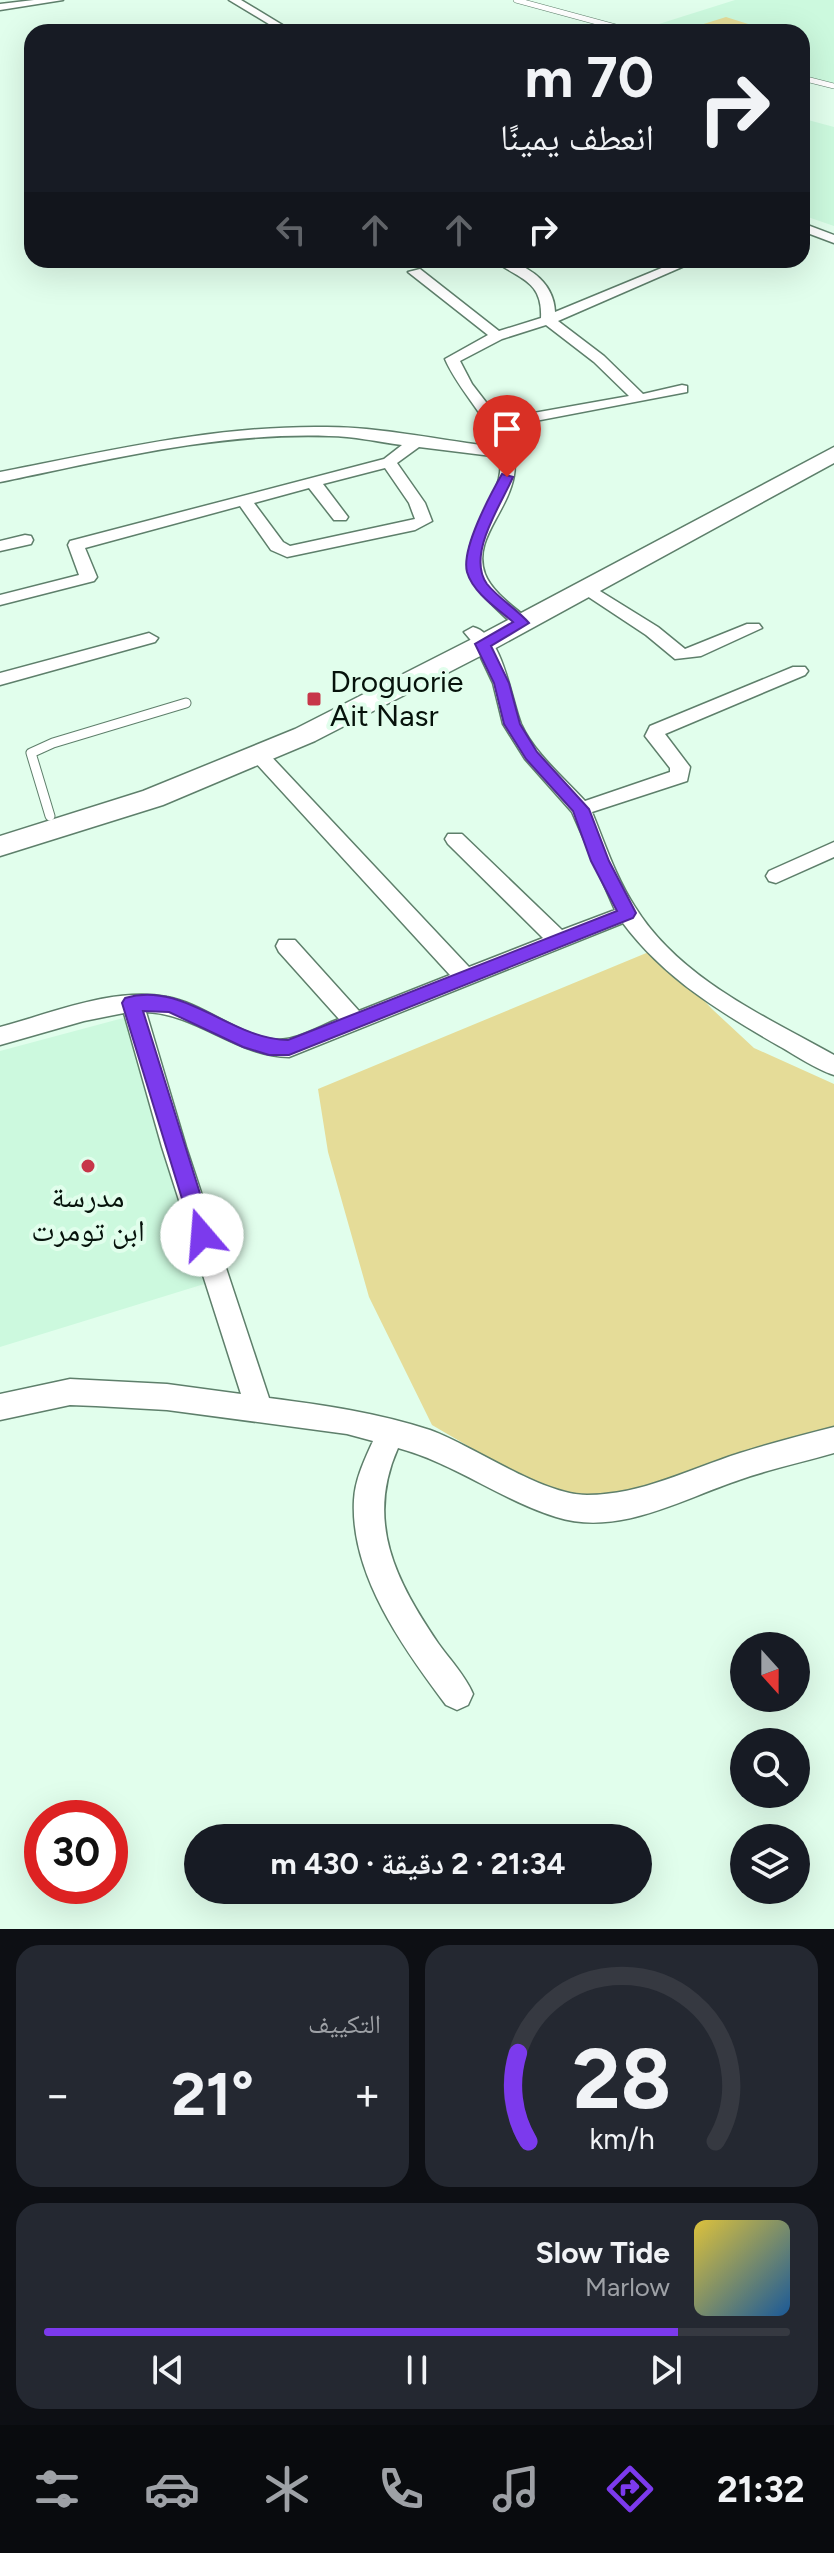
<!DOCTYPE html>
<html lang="ar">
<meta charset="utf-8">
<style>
body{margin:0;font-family:Figtree,"Noto Naskh Arabic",sans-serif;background:#242831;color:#f1f3f6;direction:rtl;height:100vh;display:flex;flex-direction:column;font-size:30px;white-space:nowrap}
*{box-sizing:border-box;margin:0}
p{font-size:26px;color:#9ea1a6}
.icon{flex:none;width:44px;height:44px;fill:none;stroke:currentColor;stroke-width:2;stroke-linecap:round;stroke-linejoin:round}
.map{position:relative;height:1929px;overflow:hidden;direction:ltr}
.sheet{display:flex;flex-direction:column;gap:16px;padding:16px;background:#0d0f14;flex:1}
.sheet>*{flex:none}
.hud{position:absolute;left:24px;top:24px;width:786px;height:244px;border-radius:24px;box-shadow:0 8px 32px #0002;direction:rtl;background:#171b24;color:#f1f3f6;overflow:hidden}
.needle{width:52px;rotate:159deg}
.buttons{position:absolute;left:730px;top:1632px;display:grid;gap:16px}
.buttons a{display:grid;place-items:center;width:80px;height:80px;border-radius:50%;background:#171b24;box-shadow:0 8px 32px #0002;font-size:40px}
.speed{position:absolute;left:24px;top:1800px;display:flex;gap:16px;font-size:40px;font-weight:700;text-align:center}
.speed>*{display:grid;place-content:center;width:104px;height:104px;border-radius:50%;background:#171b24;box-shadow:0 8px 32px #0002;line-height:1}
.speed .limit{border:12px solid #d22;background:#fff;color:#111}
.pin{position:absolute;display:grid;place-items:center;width:68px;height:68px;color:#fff;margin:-82px -34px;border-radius:50% 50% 50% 0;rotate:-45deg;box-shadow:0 0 8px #0007}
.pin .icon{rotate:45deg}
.me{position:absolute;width:88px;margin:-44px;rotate:342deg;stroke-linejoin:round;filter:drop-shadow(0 0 6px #0008)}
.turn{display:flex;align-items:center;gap:28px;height:168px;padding:0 24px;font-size:36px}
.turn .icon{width:104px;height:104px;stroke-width:2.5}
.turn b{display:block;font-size:56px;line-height:68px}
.lanes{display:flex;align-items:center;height:76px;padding:0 24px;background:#0003;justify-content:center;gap:40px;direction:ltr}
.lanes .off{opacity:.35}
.big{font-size:60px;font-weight:700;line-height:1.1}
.sheet .widget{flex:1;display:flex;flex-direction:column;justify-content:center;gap:12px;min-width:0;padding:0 28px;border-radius:24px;background:#242831}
.sheet .dial{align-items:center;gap:0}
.dial svg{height:208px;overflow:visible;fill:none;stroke:#363941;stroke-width:7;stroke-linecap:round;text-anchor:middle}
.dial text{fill:#f1f3f6;stroke:none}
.song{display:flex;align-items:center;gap:24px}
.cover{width:96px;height:96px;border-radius:12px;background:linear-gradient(135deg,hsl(50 70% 55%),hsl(210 70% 35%))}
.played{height:8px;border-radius:4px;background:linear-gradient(90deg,#7c3aed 85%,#363941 85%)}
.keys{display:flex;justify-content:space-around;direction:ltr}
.heat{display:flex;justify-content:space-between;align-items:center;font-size:44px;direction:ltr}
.sheet .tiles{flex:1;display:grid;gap:16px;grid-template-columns:1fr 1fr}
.widget:last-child{grid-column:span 2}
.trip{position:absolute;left:184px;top:1824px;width:468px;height:80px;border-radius:40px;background:#171b24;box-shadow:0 8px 32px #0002;font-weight:700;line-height:80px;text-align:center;direction:rtl}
.dock{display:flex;height:128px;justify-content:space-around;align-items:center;background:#090b0e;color:#9ea1a6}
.dock .icon{width:56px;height:56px}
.dock .active{color:#7c3aed}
.dock b{font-size:36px;color:#f1f3f6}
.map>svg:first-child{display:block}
.built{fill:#ccf9de}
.green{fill:#e5dc98}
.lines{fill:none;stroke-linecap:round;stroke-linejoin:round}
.lane-far1-casing{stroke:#5e7f6b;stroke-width:6}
.lane-casing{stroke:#5e7f6b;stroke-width:11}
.street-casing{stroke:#5e7f6b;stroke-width:3}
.secondary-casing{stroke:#5e7f6b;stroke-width:3}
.lane-far1{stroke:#fff;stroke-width:5}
.lane{stroke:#fff;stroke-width:9}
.street{fill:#fff;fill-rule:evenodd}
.secondary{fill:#fff;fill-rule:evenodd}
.route{fill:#7c3aed;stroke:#51269a;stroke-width:2}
.poi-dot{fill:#c73649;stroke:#e1feec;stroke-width:3}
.labels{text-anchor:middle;stroke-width:8;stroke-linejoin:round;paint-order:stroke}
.poi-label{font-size:30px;fill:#06120b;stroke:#e1feec;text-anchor:start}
</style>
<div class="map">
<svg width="834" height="1929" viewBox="0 0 834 1929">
<rect width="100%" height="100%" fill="#e1feec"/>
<path class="built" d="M735 0H834V84L802 75V32H653L643 29Z
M808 120 834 127V226L802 215V123Z
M127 1017 214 1281 0 1347V1051Z"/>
<path class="green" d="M726 17 774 32H711L694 27Z
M656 949 712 1009 754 1048 834 1084V1432L586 1515 432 1425 369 1297 328 1152 318 1089Z"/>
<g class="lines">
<defs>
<path id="lane-far1" d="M516 0 634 32
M802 78 834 86"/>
<path id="lane" d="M50 816 31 753 53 743 186 703"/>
<path id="street" d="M34 0H63L0 10V4Z
M229 0H241L294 32H282Z
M802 223 834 235V243L802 231Z
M494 260C522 260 554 280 555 312L681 260H698L558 321 604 356 643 394 682 385 687 386V392L504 427C542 494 467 526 485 574 492 592 514 607 528 619L531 623 528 627H516C459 575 455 569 491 499 498 485 502 473 500 457L419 447 397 463 425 503 432 521 415 530 287 557 271 550 240 506 85 548 97 577 94 581 0 605V595L79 575 68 545 70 541 384 459 402 445C378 442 353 436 329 436 218 432 108 460 0 482V472C108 451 216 425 327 427 381 427 444 441 498 447 486 415 459 391 445 359L488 335 408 272 420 269 499 331 541 318C543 279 517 279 494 260ZM546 325 594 362 629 396 499 419 472 384 460 361 502 339ZM385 468 409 503 415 519 290 546 283 542 254 503 309 488 334 520H346L348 517 323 484Z
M25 535 31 536 33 540 31 544 0 551V541Z
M587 583 658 627 685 649 747 624H759L762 628 701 656 675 659 646 635 581 592 578 588 581 584Z
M473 627C503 634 511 700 521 724 534 753 564 778 585 801L670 772V768L645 736 650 726 793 667H805L808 671 805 675 665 734 690 767 687 781 592 812C605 844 616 878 635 907 679 978 764 1016 834 1055V1075C815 1069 797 1056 779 1046 720 1012 664 978 623 923L289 1057C236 1056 198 1014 146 1012L186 1147 269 1398C324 1405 378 1413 430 1430 476 1447 540 1494 587 1495 641 1495 690 1469 740 1453 771 1443 803 1435 834 1427V1453C803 1462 770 1469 739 1480 682 1499 618 1537 556 1517 501 1500 454 1463 398 1448 365 1522 396 1581 438 1643 450 1660 465 1675 473 1694L468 1705 457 1710 446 1705C403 1648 350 1574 354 1500 355 1479 365 1459 373 1441L347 1434 167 1410 96 1406 70 1405 0 1420V1394L70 1379 167 1384 241 1394 162 1147 124 1013 84 1021 0 1045V1027C53 1013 112 987 167 997 205 1003 251 1046 287 1039 304 1036 323 1025 339 1019L279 952 276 946 279 940H295L359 1011 450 975 253 760 250 756 260 750 267 752 469 967 543 938 448 844 445 839 448 834H462L562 930 615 910 572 812 525 759 503 724 493 683 475 645 464 632Z
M149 633 158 638 155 642 0 685V673Z
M834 842V857L776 883 769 881 766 876 769 871Z"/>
<path id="secondary" d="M834 447V463L492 650 315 741 163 805 0 856V836L143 791 295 729 474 638Z"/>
</defs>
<use href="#lane-far1" class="lane-far1-casing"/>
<use href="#lane" class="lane-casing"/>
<use href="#street" class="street-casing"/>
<use href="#secondary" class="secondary-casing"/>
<use href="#lane-far1" class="lane-far1"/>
<use href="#lane" class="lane"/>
<use href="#street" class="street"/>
<use href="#secondary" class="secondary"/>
</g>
<path class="route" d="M502 474 513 477C501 505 466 555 487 584 499 599 517 609 529 623L491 646 509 683 520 724 537 752 589 809 609 861 636 913 633 918 289 1055H269L243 1047 169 1012 143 1011 213 1235 209 1241 202 1244 195 1241 122 1003 125 998C183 980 232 1040 288 1040L617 911 591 861 573 811 526 759 504 724 494 683 475 644 513 622C498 609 473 593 467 572 461 549 490 495 502 474Z"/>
<g class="poi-dot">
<rect x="306" y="691" width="16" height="16" rx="4"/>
<circle cx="88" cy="1166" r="8"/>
</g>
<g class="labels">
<g class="poi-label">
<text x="330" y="692">Droguorie<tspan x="330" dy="34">Ait Nasr</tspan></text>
<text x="88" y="1207" text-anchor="middle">مدرسة<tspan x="88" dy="34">ابن تومرت</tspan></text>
</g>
</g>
</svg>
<div class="buttons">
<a><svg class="needle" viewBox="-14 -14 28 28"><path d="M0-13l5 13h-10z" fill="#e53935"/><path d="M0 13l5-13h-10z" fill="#9ea1a6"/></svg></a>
<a><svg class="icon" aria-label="search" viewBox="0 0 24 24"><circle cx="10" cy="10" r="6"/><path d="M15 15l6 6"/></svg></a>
<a><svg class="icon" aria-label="layers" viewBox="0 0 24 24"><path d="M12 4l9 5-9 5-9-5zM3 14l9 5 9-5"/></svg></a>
</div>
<div class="speed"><div class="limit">30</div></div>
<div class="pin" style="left:507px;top:477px;background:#d93025"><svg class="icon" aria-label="arrive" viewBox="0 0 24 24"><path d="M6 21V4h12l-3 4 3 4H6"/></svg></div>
<svg class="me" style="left:202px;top:1235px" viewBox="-20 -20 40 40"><circle r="19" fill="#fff"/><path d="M0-13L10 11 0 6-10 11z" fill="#7c3aed"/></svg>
<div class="trip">21:34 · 2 دقيقة · 430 m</div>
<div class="hud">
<div class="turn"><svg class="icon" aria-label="right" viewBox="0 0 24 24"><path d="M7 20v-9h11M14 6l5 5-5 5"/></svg><div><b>70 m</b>انعطف يمينًا</div></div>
<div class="lanes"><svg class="icon off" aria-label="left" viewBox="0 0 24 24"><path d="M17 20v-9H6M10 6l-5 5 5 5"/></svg><svg class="icon off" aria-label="ahead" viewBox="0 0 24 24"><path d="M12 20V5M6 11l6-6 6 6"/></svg><svg class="icon off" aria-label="ahead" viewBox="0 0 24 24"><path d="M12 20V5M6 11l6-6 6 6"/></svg><svg class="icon" aria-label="right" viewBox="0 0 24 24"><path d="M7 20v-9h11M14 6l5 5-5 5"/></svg></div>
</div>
</div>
<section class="sheet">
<div class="tiles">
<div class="widget dial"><svg viewBox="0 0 100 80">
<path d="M14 69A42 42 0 1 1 86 69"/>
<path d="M14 69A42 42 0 0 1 10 35" stroke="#7c3aed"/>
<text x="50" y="56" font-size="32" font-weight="700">28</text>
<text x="50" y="72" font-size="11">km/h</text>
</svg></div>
<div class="widget"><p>التكييف</p>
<div class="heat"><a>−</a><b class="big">21°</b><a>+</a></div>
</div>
<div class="widget">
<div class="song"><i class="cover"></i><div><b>Slow Tide</b><p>Marlow</p></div></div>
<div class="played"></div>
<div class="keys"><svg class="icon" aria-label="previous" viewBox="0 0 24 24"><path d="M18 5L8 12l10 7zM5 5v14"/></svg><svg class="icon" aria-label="pause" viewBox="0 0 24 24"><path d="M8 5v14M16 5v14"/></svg><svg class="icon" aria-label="next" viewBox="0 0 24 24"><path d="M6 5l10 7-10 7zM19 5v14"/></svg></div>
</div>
</div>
</section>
<nav class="dock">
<b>21:32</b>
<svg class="icon active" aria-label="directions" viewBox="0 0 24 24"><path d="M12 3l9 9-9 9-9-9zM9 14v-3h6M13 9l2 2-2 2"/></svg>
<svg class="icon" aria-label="music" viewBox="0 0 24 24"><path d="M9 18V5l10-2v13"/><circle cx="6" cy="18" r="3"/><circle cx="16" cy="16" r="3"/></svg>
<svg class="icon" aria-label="phone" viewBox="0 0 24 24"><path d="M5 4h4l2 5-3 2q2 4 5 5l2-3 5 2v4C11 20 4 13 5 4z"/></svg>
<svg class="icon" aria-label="climate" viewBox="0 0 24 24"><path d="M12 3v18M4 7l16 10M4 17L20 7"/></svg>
<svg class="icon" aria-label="car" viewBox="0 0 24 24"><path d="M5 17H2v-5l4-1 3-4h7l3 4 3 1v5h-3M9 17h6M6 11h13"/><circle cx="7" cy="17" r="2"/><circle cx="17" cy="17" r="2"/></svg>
<svg class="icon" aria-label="filters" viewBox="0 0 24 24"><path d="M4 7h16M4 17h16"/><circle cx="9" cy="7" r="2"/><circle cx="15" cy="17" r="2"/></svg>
</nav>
